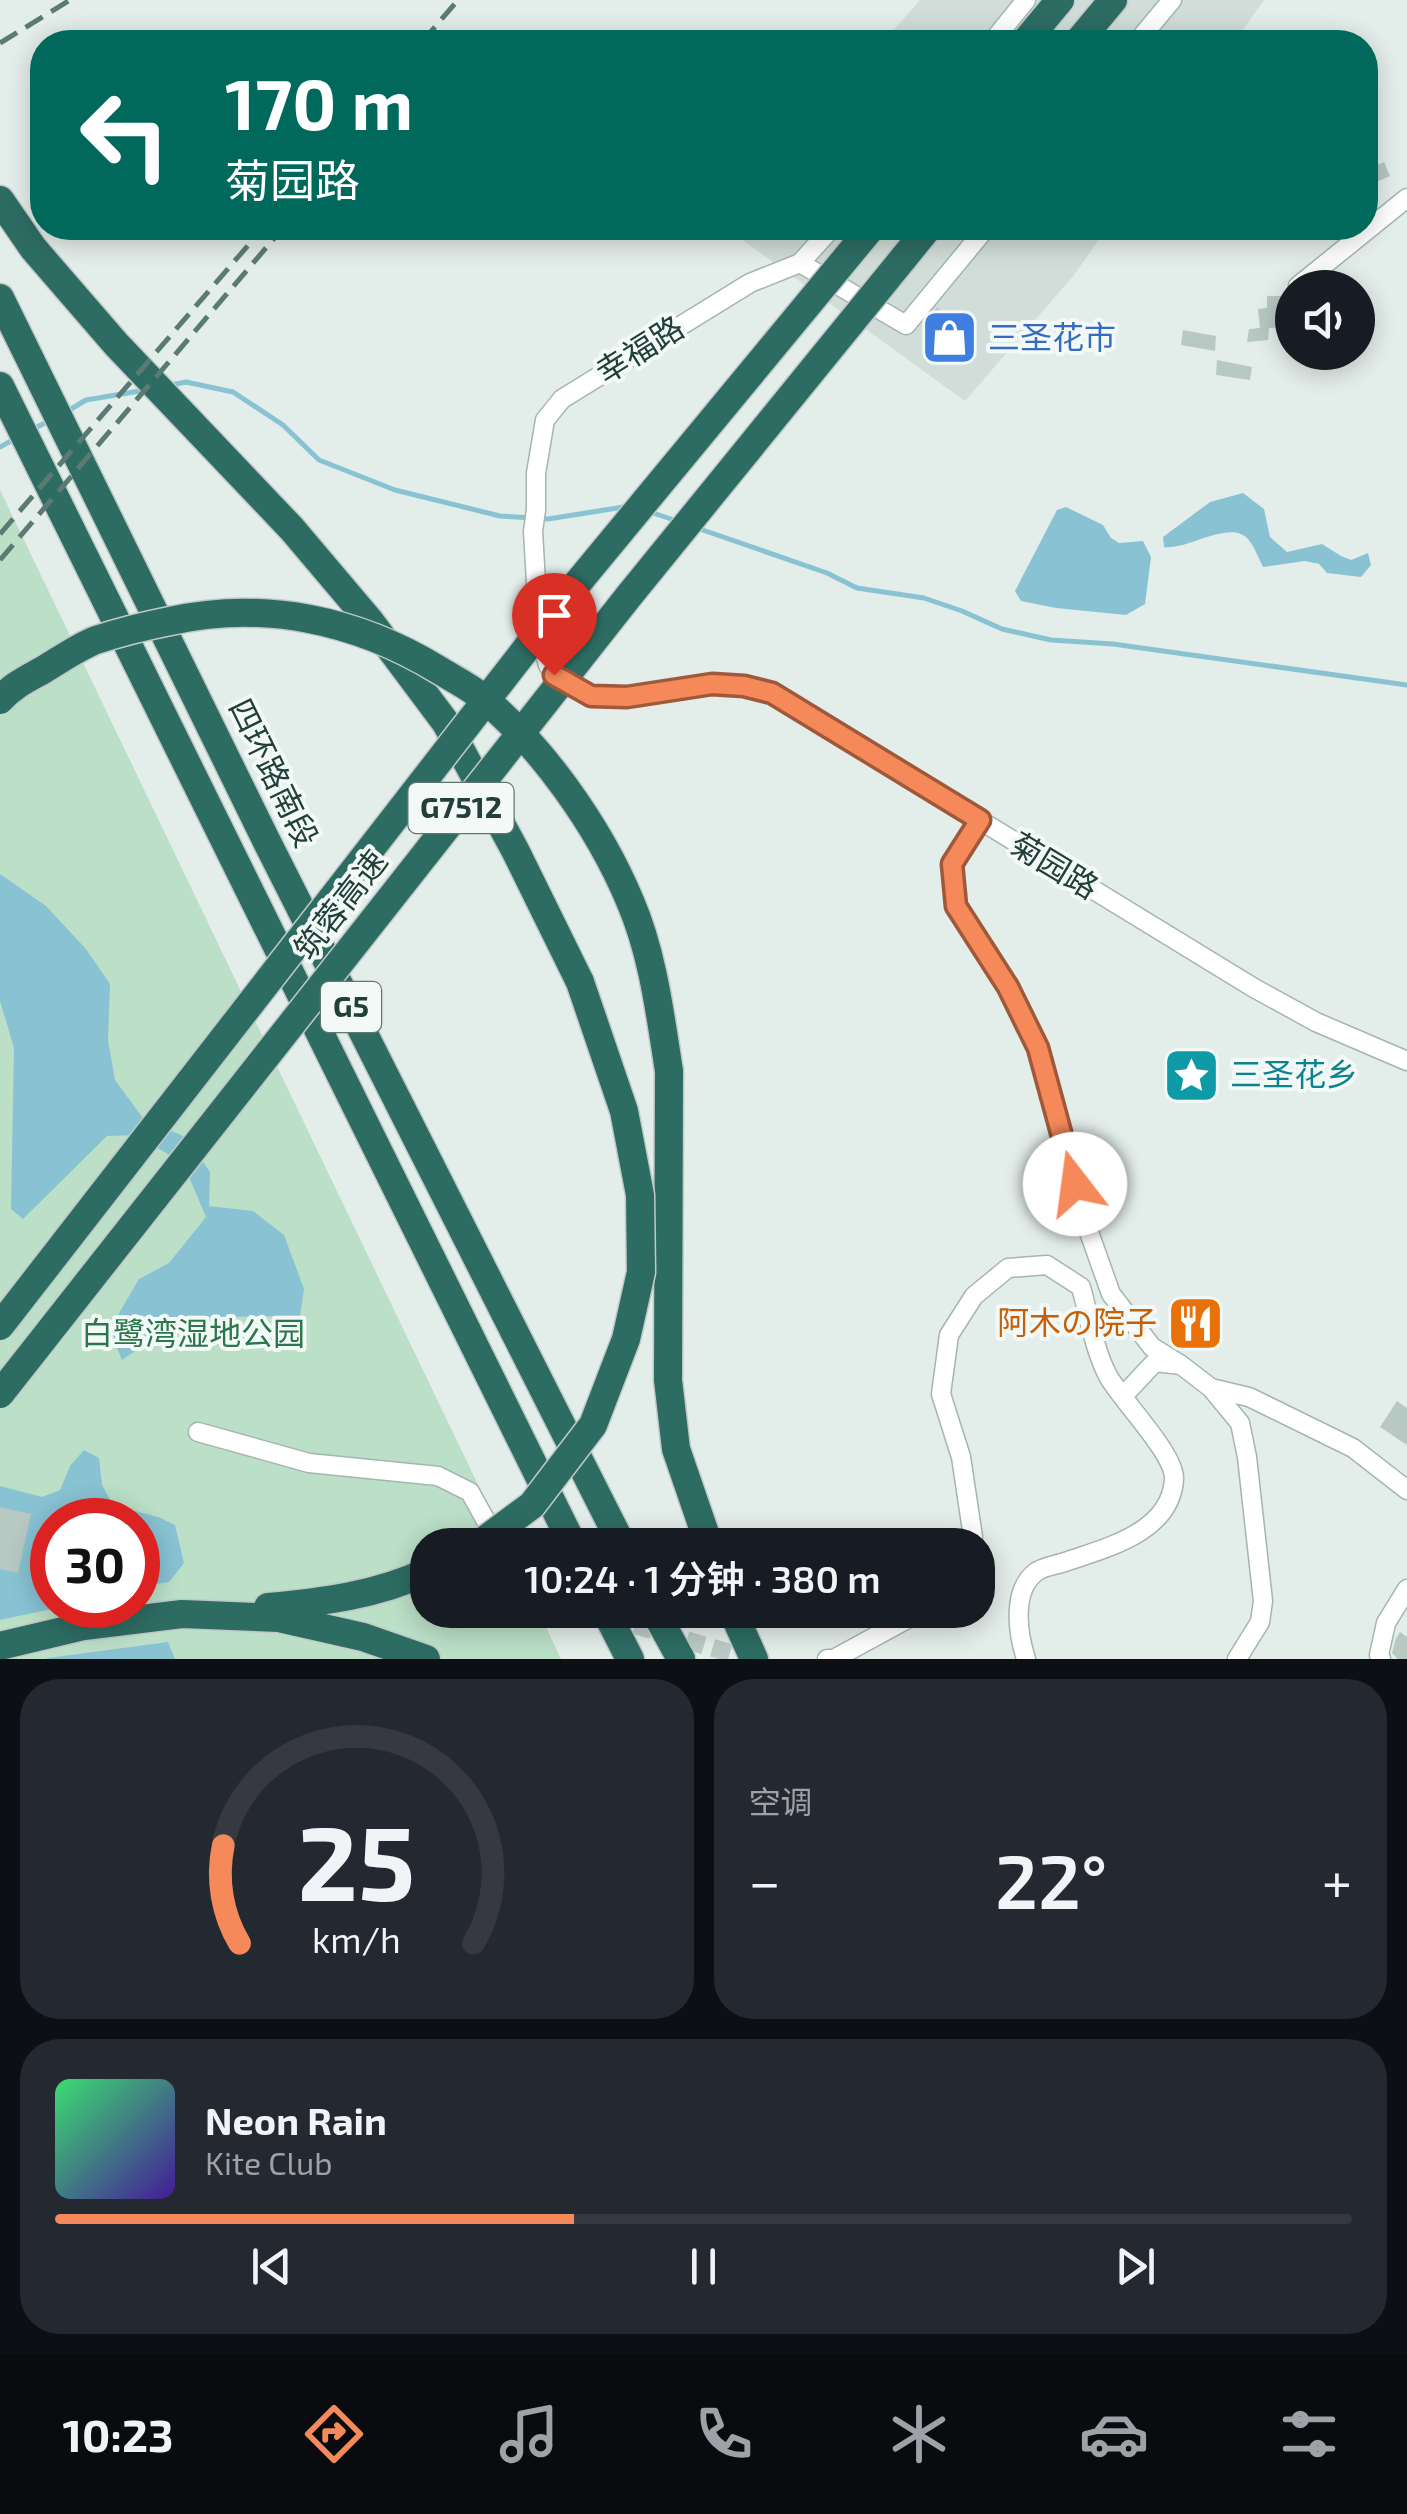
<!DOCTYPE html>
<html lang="zh">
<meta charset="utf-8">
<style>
body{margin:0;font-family:"Exo 2","Noto Sans SC","Noto Sans JP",sans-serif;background:#242831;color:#f1f3f6;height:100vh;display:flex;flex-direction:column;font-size:38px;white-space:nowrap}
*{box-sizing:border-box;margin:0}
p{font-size:32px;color:#9ea1a6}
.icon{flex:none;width:55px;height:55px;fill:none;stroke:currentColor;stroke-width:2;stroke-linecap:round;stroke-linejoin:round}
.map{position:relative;height:1659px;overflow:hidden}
.side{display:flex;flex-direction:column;gap:20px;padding:20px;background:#0d0f14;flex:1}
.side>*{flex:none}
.hud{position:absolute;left:30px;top:30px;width:1348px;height:210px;border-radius:40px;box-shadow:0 5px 25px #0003;background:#00695c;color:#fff;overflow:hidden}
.fabs{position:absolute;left:1275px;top:270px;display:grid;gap:20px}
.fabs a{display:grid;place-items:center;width:100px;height:100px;border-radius:50%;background:#171b24;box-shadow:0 5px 25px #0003;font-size:50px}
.speed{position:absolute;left:30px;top:1498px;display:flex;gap:20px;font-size:50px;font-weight:700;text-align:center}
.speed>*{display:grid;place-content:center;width:130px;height:130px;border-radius:50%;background:#171b24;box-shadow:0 5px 25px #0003;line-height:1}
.speed .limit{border:15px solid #d22;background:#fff;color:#111}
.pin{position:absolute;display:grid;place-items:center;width:85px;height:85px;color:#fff;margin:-102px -42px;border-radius:50% 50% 50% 0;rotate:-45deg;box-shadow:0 0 10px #0007}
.pin .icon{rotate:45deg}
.me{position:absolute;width:110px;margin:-55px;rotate:345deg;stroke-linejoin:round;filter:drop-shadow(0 0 8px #0008)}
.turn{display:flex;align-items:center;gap:35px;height:210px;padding:0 30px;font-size:45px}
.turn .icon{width:130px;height:130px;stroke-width:2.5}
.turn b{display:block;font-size:70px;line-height:85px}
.big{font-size:75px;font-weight:600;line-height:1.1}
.side .widget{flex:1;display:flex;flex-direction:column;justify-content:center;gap:15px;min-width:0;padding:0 35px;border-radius:40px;background:#242831}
.side .dial{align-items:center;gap:0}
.dial svg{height:260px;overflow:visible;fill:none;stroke:#363941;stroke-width:7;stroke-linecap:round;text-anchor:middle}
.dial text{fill:#f1f3f6;stroke:none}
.song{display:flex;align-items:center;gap:30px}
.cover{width:120px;height:120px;border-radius:15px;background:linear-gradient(135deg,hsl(140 70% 55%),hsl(260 70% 35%))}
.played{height:10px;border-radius:5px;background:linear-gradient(90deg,#f58959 40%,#363941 40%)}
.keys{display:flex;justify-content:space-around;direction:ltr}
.heat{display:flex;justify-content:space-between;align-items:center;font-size:55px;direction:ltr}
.side .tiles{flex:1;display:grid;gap:20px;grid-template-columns:1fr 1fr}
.widget:last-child{grid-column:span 2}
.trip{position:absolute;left:410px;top:1528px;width:585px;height:100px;border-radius:40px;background:#171b24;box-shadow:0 5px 25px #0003;font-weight:600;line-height:100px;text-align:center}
.tabs{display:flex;height:160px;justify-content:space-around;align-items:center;background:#090b0e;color:#9ea1a6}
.tabs .icon{width:70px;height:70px}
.tabs .on{color:#f58959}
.tabs b{font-size:45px;color:#f1f3f6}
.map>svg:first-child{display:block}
.built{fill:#d1ddd8}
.green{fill:#bbdfc7;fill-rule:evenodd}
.water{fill:#89c3d3}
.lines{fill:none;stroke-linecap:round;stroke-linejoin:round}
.stream{stroke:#89c3d3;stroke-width:5}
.building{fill:#b8c8c2}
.minor-tunnel{stroke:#bccac6;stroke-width:18;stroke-dasharray:18 9;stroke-linecap:butt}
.minor-casing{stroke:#a5b5b1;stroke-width:21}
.highway-casing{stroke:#c1c9c8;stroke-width:31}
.minor{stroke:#fff;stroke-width:18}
.highway{stroke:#2d6c63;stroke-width:28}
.rail{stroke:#5c7a74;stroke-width:5;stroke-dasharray:20 10;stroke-linecap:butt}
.highway-bridge-casing{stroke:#c1c9c8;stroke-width:31;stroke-linecap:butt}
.highway-bridge{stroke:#2d6c63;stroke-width:28}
.route-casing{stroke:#9f593a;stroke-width:25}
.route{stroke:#f58959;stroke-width:18}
.labels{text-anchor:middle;stroke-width:8;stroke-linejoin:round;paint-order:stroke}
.shield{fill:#f3f9f7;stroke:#617772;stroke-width:2.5}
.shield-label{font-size:30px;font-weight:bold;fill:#223f39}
.shop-label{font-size:32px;fill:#366cbe;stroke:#f3f9f7;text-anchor:start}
.street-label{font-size:32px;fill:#223f39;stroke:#f3f9f7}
.culture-label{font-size:32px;fill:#0d838f;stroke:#f3f9f7;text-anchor:start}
.food-label{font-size:32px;fill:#c56008;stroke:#f3f9f7;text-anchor:end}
.park-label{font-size:32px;fill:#2b774d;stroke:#f3f9f7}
</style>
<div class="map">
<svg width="1407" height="1659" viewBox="0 0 1407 1659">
<rect width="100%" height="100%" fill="#e3ede9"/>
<path class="built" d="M920 0H1264L1234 42H883Z
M726 228H1107L1074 275 965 401Z"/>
<path class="green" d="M0 490 507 1545H428V1610H538L561 1659H0ZM52 1520H138V1605H52Z"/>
<path class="water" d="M1243 493 1264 509 1270 537 1287 552 1322 544 1341 556 1351 560 1368 553 1371 565 1361 577 1327 573 1319 564 1305 561 1263 567C1259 559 1254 546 1248 539 1229 519 1187 551 1164 547L1163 537 1210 502Z
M1066 507 1103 525 1111 538 1119 543 1143 541 1151 557 1145 604 1126 615 1056 608 1021 601 1015 591 1057 510Z
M0 874 46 906 86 949 110 984 108 1040 115 1080 142 1117 187 1138 210 1172 209 1206 253 1211 284 1235 304 1289 300 1316 196 1317 166 1330 122 1360 114 1341V1322L139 1279 169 1263 206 1217 183 1163 136 1135 107 1136 23 1219 11 1209 14 1048 0 1001Z
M84 1450 99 1458 102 1485 113 1505 158 1517 175 1525 184 1563 169 1582 138 1587V1520H52V1605H70L0 1620V1486L42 1497 60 1490 70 1466Z
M168 1642 175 1659H46L48 1658Z"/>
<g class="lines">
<path class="stream" d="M171 385 186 382 233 392 283 425 319 460 395 490 500 516 548 519 630 506
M66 412 86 400 146 390
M30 431 52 419
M0 447 16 438
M650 512 677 521
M697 528 827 573 857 588 924 598 962 611 1002 629 1051 640 1113 644 1407 685"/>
</g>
<path class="building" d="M1384 162 1390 176 1365 187V170Z
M1267 296H1281L1283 327 1269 328 1268 340 1247 342 1249 329 1260 328 1258 309 1267 308Z
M937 307 956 324 946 335 928 318Z
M1183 330 1216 336 1215 351 1181 345Z
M1217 360 1252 367 1250 380 1216 375Z
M1397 1401 1407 1408V1445L1380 1427Z
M0 1507 31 1514 18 1573 0 1569Z
M1400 1632 1407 1637V1659H1398L1392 1653 1396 1638Z"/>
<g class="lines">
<path class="minor-tunnel" d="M583 1610 751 1659"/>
<defs>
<path id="minor" d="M992 42 1026 0
M1137 42 1172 0
M832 228 800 263 750 283 562 399 545 420 536 473V510L533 531 538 617 541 639 548 665 555 675 591 696 627 697 712 684 744 686 772 693 1254 988 1316 1022 1407 1061
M800 263 906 325 986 228
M1298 286 1407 198
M979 820 952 864 956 905 1008 987 1038 1048 1084 1218 1111 1294 1152 1347 1181 1365
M1211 1388 1249 1397 1353 1448 1407 1490
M1123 1396 1155 1362 1181 1365 1211 1388 1240 1423 1247 1457 1263 1601 1260 1622 1237 1659
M198 1432 309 1463 438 1476 470 1492 496 1539
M970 1545 973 1537 961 1457 941 1394 949 1335 974 1296 1008 1268 1047 1265 1081 1287C1089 1316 1094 1349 1108 1376 1122 1401 1175 1454 1174 1479 1171 1533 1105 1548 1065 1562 1056 1565 1042 1567 1036 1572 1011 1591 1018 1634 1026 1659
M827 1659H834L909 1618 919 1610
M1381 1659 1379 1655 1386 1623 1407 1589"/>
<path id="highway" d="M1025 42 1060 0
M1078 42 1113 0
M0 200 33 248 116 344 292 529 369 620 446 723 515 850 580 982
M0 298 267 842 622 1545
M0 386 573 1545
M669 1071 668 1380 676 1449 709 1545
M268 1607C322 1602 378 1595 428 1571
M605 1610 630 1659
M654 1610 681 1659
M732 1610 754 1659
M0 1646 84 1626 182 1614 279 1618 363 1637 426 1659"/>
</defs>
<use href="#minor" class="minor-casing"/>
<use href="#highway" class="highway-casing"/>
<use href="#minor" class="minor"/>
<use href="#highway" class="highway"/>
<path class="rail" d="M422 42 458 0
M0 43 70 0
M0 534 263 228
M0 560 283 228"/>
<defs>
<path id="highway-bridge" d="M0 700C12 686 27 679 43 670 60 660 78 647 96 640 120 632 145 626 170 621 264 600 357 620 439 670 452 678 466 685 478 694 541 744 599 827 630 901 653 954 660 1014 669 1071
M0 1326 571 591 871 228
M0 1394 628 597 928 228
M478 1545 532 1505 593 1425 626 1339 641 1272 640 1195 624 1111 580 982"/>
</defs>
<use href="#highway-bridge" class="highway-bridge-casing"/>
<use href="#highway-bridge" class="highway-bridge"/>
</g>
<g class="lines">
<defs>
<path id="route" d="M554 675 591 696 627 697 712 684 744 686 772 693 980 820 952 864 956 906 1008 987 1038 1048 1075 1184"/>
</defs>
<use href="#route" class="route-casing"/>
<use href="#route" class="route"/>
</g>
<defs>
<symbol id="shop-square" viewBox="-11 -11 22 22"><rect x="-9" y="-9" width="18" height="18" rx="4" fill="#3f7fe0" stroke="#f3f9f7"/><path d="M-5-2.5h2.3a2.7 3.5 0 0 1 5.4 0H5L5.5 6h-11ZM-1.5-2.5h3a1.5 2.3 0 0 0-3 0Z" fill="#fff"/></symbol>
<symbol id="sight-square" viewBox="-11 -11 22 22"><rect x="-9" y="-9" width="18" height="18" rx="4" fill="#0f9aa8" stroke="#f3f9f7"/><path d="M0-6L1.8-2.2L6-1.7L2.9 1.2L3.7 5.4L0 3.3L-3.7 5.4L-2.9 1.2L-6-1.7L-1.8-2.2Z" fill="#fff"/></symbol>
<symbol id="restaurant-square" viewBox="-11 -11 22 22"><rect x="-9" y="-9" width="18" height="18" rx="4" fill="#e8710a" stroke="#f3f9f7"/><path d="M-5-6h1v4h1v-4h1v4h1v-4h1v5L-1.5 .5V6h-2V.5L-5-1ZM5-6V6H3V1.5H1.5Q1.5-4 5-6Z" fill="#fff"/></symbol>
</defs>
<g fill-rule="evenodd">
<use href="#shop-square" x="918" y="306" width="63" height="63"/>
<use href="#sight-square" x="1160" y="1044" width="63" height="63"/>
<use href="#restaurant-square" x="1164" y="1292" width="63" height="63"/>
</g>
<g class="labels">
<g class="shield">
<rect x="408.5" y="783" width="105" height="50" rx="8"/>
<rect x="321" y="982" width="60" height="50" rx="8"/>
</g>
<g class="shield-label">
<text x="461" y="818">G7512</text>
<text x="351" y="1017">G5</text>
</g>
<g class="shop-label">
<text x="988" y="349">三圣花市</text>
</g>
<g class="street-label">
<text transform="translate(640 350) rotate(-32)" y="11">幸福路</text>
<text transform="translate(273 773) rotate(64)" y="11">四环路南段</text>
<text transform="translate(1054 866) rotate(31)" y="11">菊园路</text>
<text transform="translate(341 905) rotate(-52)" y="11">筑蓉高速</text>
</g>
<g class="culture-label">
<text x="1230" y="1086">三圣花乡</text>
</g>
<g class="food-label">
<text x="1157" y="1334">阿木の院子</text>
</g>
<g class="park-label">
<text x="193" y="1345">白鹭湾湿地公园</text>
</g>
</g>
</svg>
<div class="fabs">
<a><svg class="icon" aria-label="sound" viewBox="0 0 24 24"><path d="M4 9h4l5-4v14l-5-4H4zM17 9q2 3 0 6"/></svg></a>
</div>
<div class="speed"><div class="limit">30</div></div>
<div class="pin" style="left:554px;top:675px;background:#d93025"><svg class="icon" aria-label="arrive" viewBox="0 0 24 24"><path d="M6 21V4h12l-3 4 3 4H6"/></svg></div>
<svg class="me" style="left:1075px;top:1184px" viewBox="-20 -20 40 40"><circle r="19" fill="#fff"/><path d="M0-13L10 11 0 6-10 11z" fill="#f58959"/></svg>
<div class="trip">10:24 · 1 分钟 · 380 m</div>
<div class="hud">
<div class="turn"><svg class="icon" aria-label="left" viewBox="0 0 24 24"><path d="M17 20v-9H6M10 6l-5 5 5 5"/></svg><div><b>170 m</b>菊园路</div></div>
</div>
</div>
<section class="side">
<div class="tiles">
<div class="widget dial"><svg viewBox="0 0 100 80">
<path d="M14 69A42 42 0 1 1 86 69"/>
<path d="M14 69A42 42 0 0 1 9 39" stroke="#f58959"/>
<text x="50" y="56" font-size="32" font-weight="700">25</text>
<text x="50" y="72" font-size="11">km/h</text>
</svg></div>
<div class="widget"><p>空调</p>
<div class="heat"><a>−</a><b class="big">22°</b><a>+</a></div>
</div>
<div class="widget">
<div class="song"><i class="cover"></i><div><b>Neon Rain</b><p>Kite Club</p></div></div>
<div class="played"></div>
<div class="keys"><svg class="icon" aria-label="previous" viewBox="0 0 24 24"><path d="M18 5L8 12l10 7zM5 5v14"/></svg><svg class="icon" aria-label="pause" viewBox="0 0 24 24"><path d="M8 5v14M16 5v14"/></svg><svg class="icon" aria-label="next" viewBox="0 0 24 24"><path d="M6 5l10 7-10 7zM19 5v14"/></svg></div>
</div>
</div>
</section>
<nav class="tabs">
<b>10:23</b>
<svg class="icon on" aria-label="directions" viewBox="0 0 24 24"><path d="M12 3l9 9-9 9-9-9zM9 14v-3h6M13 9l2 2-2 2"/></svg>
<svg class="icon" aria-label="music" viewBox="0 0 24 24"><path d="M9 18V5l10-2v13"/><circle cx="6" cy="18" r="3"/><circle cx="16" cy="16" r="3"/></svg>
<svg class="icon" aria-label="phone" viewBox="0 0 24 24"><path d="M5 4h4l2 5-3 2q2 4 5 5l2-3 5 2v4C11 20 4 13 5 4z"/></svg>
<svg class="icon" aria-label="climate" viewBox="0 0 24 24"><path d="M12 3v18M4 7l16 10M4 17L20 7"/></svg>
<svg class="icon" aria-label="car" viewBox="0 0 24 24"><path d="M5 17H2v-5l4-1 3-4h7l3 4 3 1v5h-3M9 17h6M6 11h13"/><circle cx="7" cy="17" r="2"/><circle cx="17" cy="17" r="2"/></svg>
<svg class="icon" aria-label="filters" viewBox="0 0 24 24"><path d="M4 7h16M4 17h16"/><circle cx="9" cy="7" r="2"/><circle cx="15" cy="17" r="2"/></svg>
</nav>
